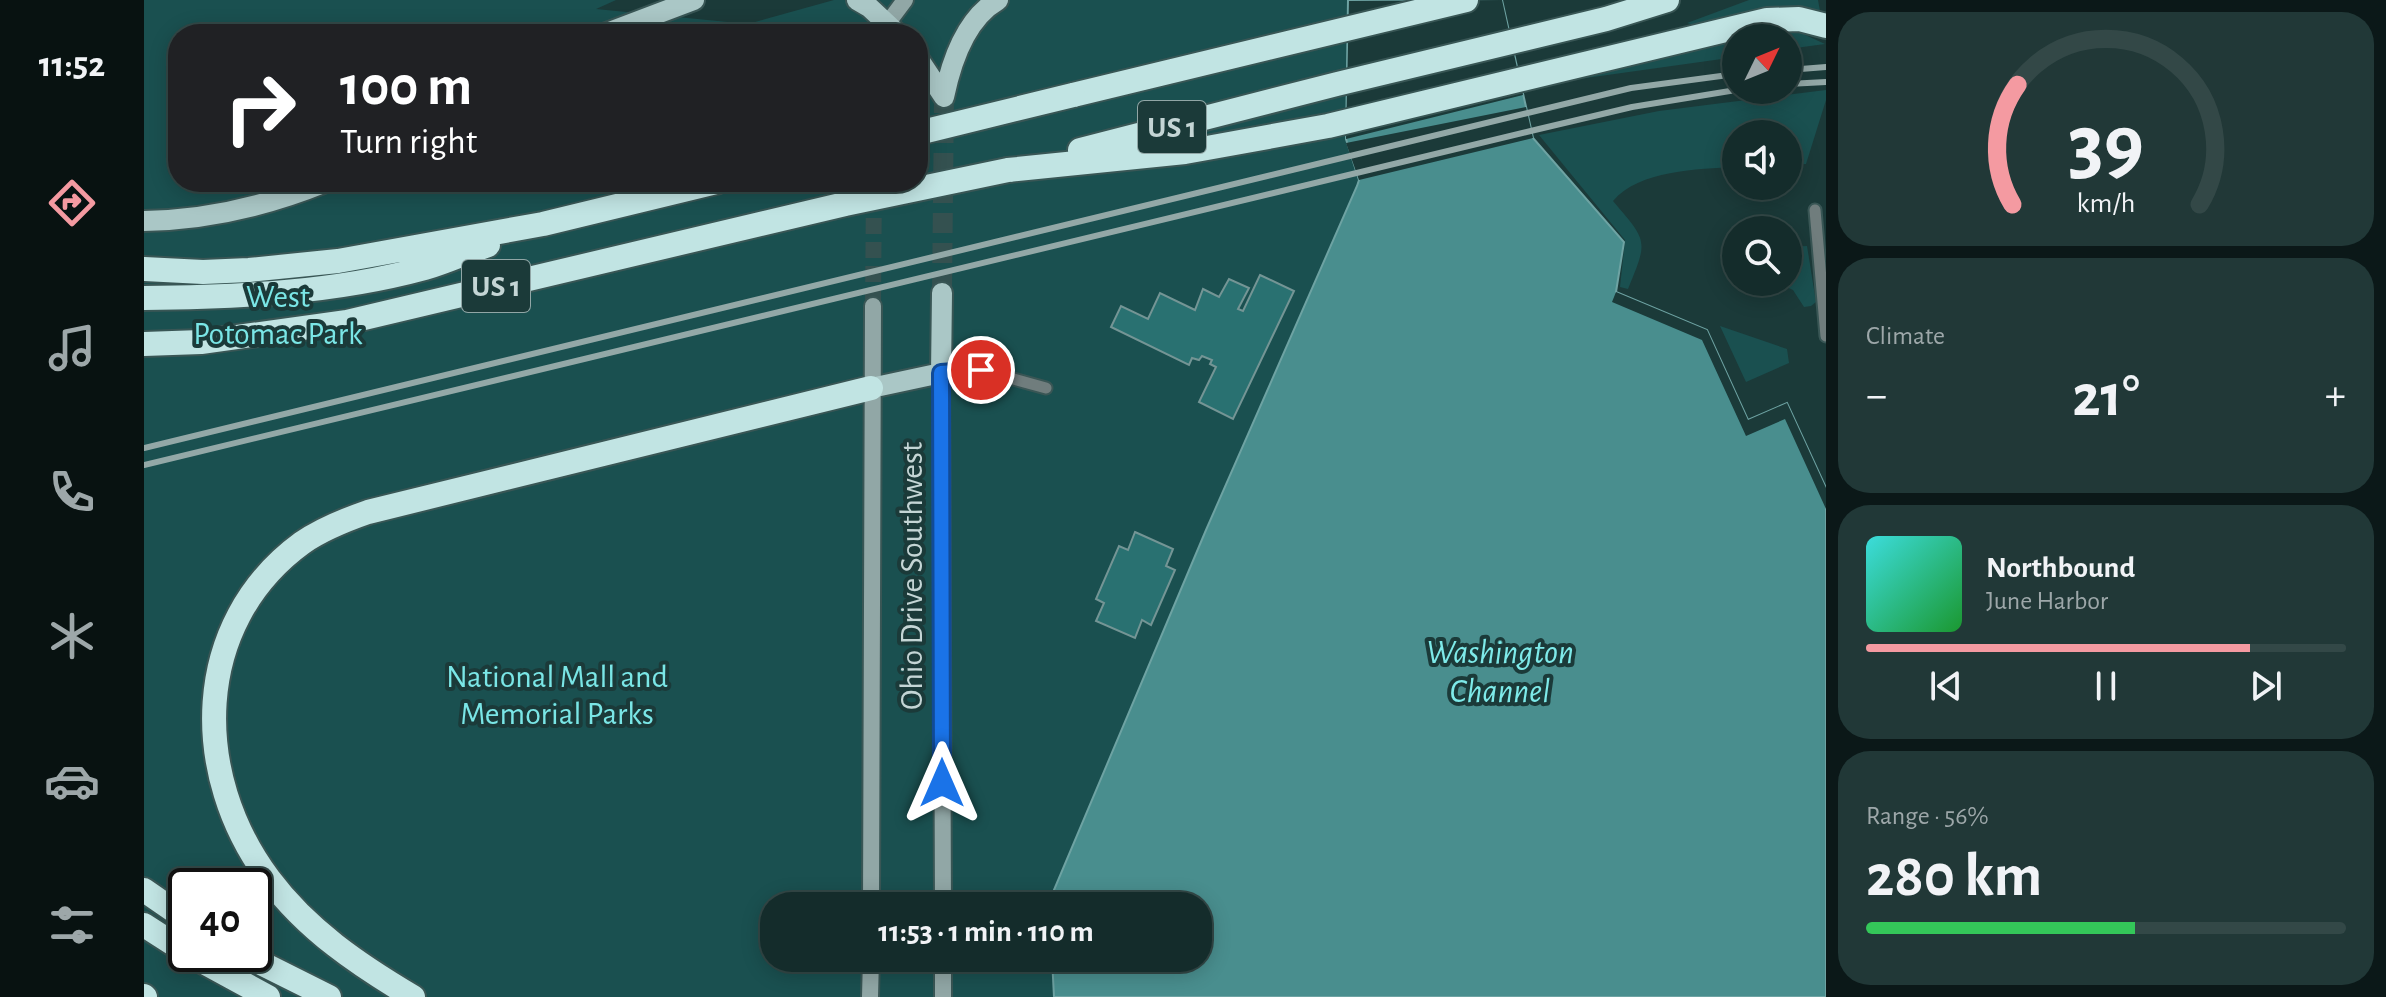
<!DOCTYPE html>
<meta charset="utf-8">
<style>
body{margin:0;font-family:"Alegreya Sans",sans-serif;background:#213837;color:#f1f3f6;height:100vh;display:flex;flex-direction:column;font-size:30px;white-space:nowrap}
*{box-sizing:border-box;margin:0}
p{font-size:26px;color:#9da7a9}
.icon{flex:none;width:44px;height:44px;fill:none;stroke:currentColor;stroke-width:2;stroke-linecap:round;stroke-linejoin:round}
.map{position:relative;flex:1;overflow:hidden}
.side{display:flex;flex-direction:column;gap:12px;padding:12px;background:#0b1818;width:560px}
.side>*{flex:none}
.top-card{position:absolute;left:24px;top:24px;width:760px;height:168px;border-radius:32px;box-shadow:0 4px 20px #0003,0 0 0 2px #334847;background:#202124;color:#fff;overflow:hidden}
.needle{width:52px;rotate:47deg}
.controls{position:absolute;left:1578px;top:24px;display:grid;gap:16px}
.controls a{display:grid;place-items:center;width:80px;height:80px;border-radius:50%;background:#142c2b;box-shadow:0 4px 20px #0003,0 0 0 2px #334847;font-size:40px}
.speed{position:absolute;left:24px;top:868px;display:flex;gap:16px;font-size:40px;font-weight:700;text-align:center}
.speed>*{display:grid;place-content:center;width:104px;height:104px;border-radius:50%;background:#142c2b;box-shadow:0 4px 20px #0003,0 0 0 2px #334847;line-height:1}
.speed .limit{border:4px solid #111;border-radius:12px;background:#fff;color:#111}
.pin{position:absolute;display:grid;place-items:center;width:68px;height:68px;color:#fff;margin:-34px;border:4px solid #fff;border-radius:50%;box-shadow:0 2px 8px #0007}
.me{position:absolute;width:88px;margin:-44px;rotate:0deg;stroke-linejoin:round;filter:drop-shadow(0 0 6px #0008)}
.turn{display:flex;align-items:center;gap:28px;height:168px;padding:0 40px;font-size:36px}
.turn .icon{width:104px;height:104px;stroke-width:2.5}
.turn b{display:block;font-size:56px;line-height:68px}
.big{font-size:60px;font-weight:700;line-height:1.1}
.side .tile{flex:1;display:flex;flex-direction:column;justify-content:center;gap:12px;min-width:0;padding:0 28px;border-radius:32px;background:#213837}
.side .dial{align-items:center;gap:0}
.dial svg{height:208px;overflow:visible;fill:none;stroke:#334847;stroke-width:7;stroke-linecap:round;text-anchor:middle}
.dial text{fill:#f1f3f6;stroke:none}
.song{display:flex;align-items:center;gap:24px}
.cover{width:96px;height:96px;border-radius:12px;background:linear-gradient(135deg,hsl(180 70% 55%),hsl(130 70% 35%))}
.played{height:8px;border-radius:4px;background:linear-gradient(90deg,#f49aa1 80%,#334847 80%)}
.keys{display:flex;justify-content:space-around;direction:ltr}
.heat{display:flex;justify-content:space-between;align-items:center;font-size:44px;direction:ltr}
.charge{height:12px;border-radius:6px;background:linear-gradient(90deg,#34c759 56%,#334847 0)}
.trip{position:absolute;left:616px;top:892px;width:452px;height:80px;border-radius:32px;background:#142c2b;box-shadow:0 4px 20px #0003,0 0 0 2px #334847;font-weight:700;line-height:80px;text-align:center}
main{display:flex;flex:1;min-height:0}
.menu{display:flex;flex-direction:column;width:144px;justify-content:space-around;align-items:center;background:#081211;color:#9da7a9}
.menu .icon{width:56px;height:56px}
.menu .active{color:#f49aa1}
.menu b{font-size:36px;color:#f1f3f6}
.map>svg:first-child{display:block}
.green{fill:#1a5050;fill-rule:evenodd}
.water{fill:#498e8e;stroke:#6ea3a3;stroke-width:2}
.pier{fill:#1b3a39}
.building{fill:#297171;stroke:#749595;stroke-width:2}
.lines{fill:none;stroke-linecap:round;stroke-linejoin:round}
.secondary-tunnel{stroke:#345150;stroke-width:16;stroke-dasharray:16 8;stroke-linecap:butt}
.primary-tunnel{stroke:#345150;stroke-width:20;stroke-dasharray:20 10;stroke-linecap:butt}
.lane-casing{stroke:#395655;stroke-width:15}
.secondary-casing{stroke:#395655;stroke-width:20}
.primary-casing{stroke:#395655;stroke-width:24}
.highway-casing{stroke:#395655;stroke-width:28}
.lane{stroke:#707d7d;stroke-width:11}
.secondary{stroke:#91a7a6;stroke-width:16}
.primary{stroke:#aac7c6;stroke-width:20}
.highway{stroke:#c1e4e3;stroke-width:24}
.rail{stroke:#93a8a7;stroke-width:6}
.highway-bridge-casing{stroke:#395655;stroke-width:28;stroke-linecap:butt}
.highway-bridge{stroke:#c1e4e3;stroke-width:24}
.route-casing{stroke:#114b97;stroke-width:20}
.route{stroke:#1a73e8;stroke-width:14}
.labels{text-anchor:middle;stroke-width:8;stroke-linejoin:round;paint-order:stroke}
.shield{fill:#1b3a39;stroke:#91a6a6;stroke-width:2}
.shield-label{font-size:30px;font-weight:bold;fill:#c4d5d5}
.park-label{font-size:32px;fill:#7ae6e6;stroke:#1b3a39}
.street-label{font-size:32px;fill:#c4d5d5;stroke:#1b3a39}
.water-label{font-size:34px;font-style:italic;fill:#7eeae9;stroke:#1b3a39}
</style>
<main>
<nav class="menu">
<b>11:52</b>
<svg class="icon active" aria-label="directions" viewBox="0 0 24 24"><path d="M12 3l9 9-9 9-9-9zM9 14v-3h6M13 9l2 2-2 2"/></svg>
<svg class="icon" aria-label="music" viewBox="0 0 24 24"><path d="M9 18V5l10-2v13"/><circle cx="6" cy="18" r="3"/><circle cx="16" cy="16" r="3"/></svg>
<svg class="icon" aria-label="phone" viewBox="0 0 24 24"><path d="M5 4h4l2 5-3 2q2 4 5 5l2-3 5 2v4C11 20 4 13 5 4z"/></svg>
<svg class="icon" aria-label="climate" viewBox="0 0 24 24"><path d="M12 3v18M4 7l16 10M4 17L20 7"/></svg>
<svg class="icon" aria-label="car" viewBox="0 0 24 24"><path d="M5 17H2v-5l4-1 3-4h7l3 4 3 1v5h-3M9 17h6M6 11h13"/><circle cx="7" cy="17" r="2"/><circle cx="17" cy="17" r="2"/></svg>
<svg class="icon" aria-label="filters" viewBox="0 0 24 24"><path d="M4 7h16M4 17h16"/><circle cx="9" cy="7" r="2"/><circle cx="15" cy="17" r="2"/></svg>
</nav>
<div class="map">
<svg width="1682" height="997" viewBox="0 0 1682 997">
<rect width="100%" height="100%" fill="#1b3a39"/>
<path class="green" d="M0 0H472L452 9 604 24 690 0H1214L1202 143 1215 180 1213 186 1062 530 907 897V906H630V958H908L910 997H0ZM34 34H774V182H34ZM42 886H110V954H42Z
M1605 0H1674L1676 11 1651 6 1625 8 1554 26 1543 23Z
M1644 27 1681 44 1644 49V38H1592V57L1399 84 1552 45Z
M1682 90V100L1662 164 1644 165V134H1592V167C1554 169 1495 170 1469 201 1504 242 1504 240 1484 289L1476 287 1481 240 1395 135 1515 111Z
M1663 246 1672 302 1667 306 1660 307 1649 290 1632 282H1644V247Z
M1576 326 1643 349 1645 363 1602 382Z"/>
<path class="water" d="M1204 0H1358L1389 138 1480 242 1472 292 1563 330 1604 420 1643 403 1682 488V997H910L908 958H1054V906H907V897L1062 530 1213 186 1215 180 1202 139Z"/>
<path class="pier" d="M1358 0 1379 95 1202 139 1205 1Z
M1382 107 1389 138 1215 180 1202 143Z
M1472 292 1563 330 1604 420 1643 403 1682 488V509L1641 419 1602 436 1558 340 1468 302Z"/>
<path class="building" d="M1116 275 1150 291 1089 419 1055 402 1072 367 1066 364 1068 360 1058 356 1055 360 1048 358 1045 365 967 327 977 306 1004 319 1016 293 1051 310 1059 289 1075 297 1085 279 1105 288 1094 309 1099 311Z
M991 532 1029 549 1022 566 1031 570 1007 625 998 620 991 638 952 621 960 603 952 599 975 546 984 550Z"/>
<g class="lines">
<path class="secondary-tunnel" d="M729 306 730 182"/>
<path class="primary-tunnel" d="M798 293 800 97"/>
<defs>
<path id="lane" d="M1671 210 1682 336
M797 373 837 370 902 388"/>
<path id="secondary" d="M739 34 743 24 761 0
M797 373 799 906
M727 906 729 306
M799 958V997
M726 997 727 958"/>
<path id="primary" d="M713 0 725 7 754 34
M460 34 550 0
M774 58 800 97
M800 97C807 63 821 19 854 0
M0 221C63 220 123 206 182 182
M727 388 797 373 798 293"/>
<path id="highway" d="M929 95 1322 0
M936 150 1193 84 1462 19 1523 0
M864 170 1041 152 1184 126 1623 20 1655 19 1682 26
M0 269 59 272 105 270 194 261 399 224 572 182
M0 298C94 297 189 293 281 268 302 262 323 252 344 245
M0 344 57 342 203 322 701 204
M0 890 42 919
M0 925 42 952
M45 954 124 997
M99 954 185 997
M0 996 1 997
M269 997C215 965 163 930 125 879 47 775 47 624 158 543 178 529 201 520 224 512L727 388"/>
</defs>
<use href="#lane" class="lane-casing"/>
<use href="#secondary" class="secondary-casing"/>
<use href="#primary" class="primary-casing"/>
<use href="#highway" class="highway-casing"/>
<use href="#lane" class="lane"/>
<use href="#secondary" class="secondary"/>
<use href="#primary" class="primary"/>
<use href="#highway" class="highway"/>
<path class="rail" d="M1644 70 1682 67
M1644 84 1682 82
M0 448 1487 88 1592 74
M0 465 1395 129 1488 107 1592 90"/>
<defs>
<path id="highway-bridge" d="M774 133 929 95
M701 204 864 170"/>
</defs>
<use href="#highway-bridge" class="highway-bridge-casing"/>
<use href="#highway-bridge" class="highway-bridge"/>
</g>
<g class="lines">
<defs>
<path id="route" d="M798 783 797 373 837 370"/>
</defs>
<use href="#route" class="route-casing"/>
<use href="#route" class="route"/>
</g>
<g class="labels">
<g class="shield">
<rect x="994" y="101" width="68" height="52" rx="6"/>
<rect x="318" y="260" width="68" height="52" rx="6"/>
</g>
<g class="shield-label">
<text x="1028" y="137">US 1</text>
<text x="352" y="296">US 1</text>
</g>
<g class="park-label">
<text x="134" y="307">West<tspan x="134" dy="37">Potomac Park</tspan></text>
<text x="413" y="687">National Mall and<tspan x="413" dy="37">Memorial Parks</tspan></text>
</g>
<g class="street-label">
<text transform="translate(767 576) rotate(-90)" y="11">Ohio Drive Southwest</text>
</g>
<g class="water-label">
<text x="1356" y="663">Washington<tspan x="1356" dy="39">Channel</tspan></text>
</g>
</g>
</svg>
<div class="controls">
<a><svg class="needle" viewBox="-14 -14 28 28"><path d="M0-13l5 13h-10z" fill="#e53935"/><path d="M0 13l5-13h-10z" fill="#9da7a9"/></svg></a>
<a><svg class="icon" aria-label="sound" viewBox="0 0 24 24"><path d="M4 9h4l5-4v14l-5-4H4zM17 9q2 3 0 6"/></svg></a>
<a><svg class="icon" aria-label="search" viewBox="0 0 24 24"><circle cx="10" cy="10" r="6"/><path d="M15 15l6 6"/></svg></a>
</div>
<div class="speed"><div class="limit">40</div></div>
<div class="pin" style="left:837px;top:370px;background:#d93025"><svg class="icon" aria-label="arrive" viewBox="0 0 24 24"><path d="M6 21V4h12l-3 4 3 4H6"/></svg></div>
<svg class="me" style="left:798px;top:783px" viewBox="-20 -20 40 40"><path d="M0-17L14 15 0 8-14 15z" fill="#1a73e8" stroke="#fff" stroke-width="4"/></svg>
<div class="trip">11:53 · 1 min · 110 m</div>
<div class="top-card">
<div class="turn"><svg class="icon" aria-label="right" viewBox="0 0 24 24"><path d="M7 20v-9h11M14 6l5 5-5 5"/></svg><div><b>100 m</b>Turn right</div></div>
</div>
</div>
<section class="side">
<div class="tile dial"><svg viewBox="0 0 100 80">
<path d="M14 69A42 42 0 1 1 86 69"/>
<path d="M14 69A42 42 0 0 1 16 23" stroke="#f49aa1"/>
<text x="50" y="56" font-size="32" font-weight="700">39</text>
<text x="50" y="72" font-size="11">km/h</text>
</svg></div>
<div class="tile"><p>Climate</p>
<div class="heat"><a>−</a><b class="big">21°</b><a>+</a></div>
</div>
<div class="tile">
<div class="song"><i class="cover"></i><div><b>Northbound</b><p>June Harbor</p></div></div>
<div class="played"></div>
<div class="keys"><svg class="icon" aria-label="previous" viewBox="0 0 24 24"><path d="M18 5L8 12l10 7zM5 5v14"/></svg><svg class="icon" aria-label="pause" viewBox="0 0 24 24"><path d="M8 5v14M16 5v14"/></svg><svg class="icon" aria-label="next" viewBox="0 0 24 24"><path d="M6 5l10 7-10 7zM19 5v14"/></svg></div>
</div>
<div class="tile"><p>Range · 56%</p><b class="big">280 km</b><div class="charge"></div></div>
</section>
</main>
